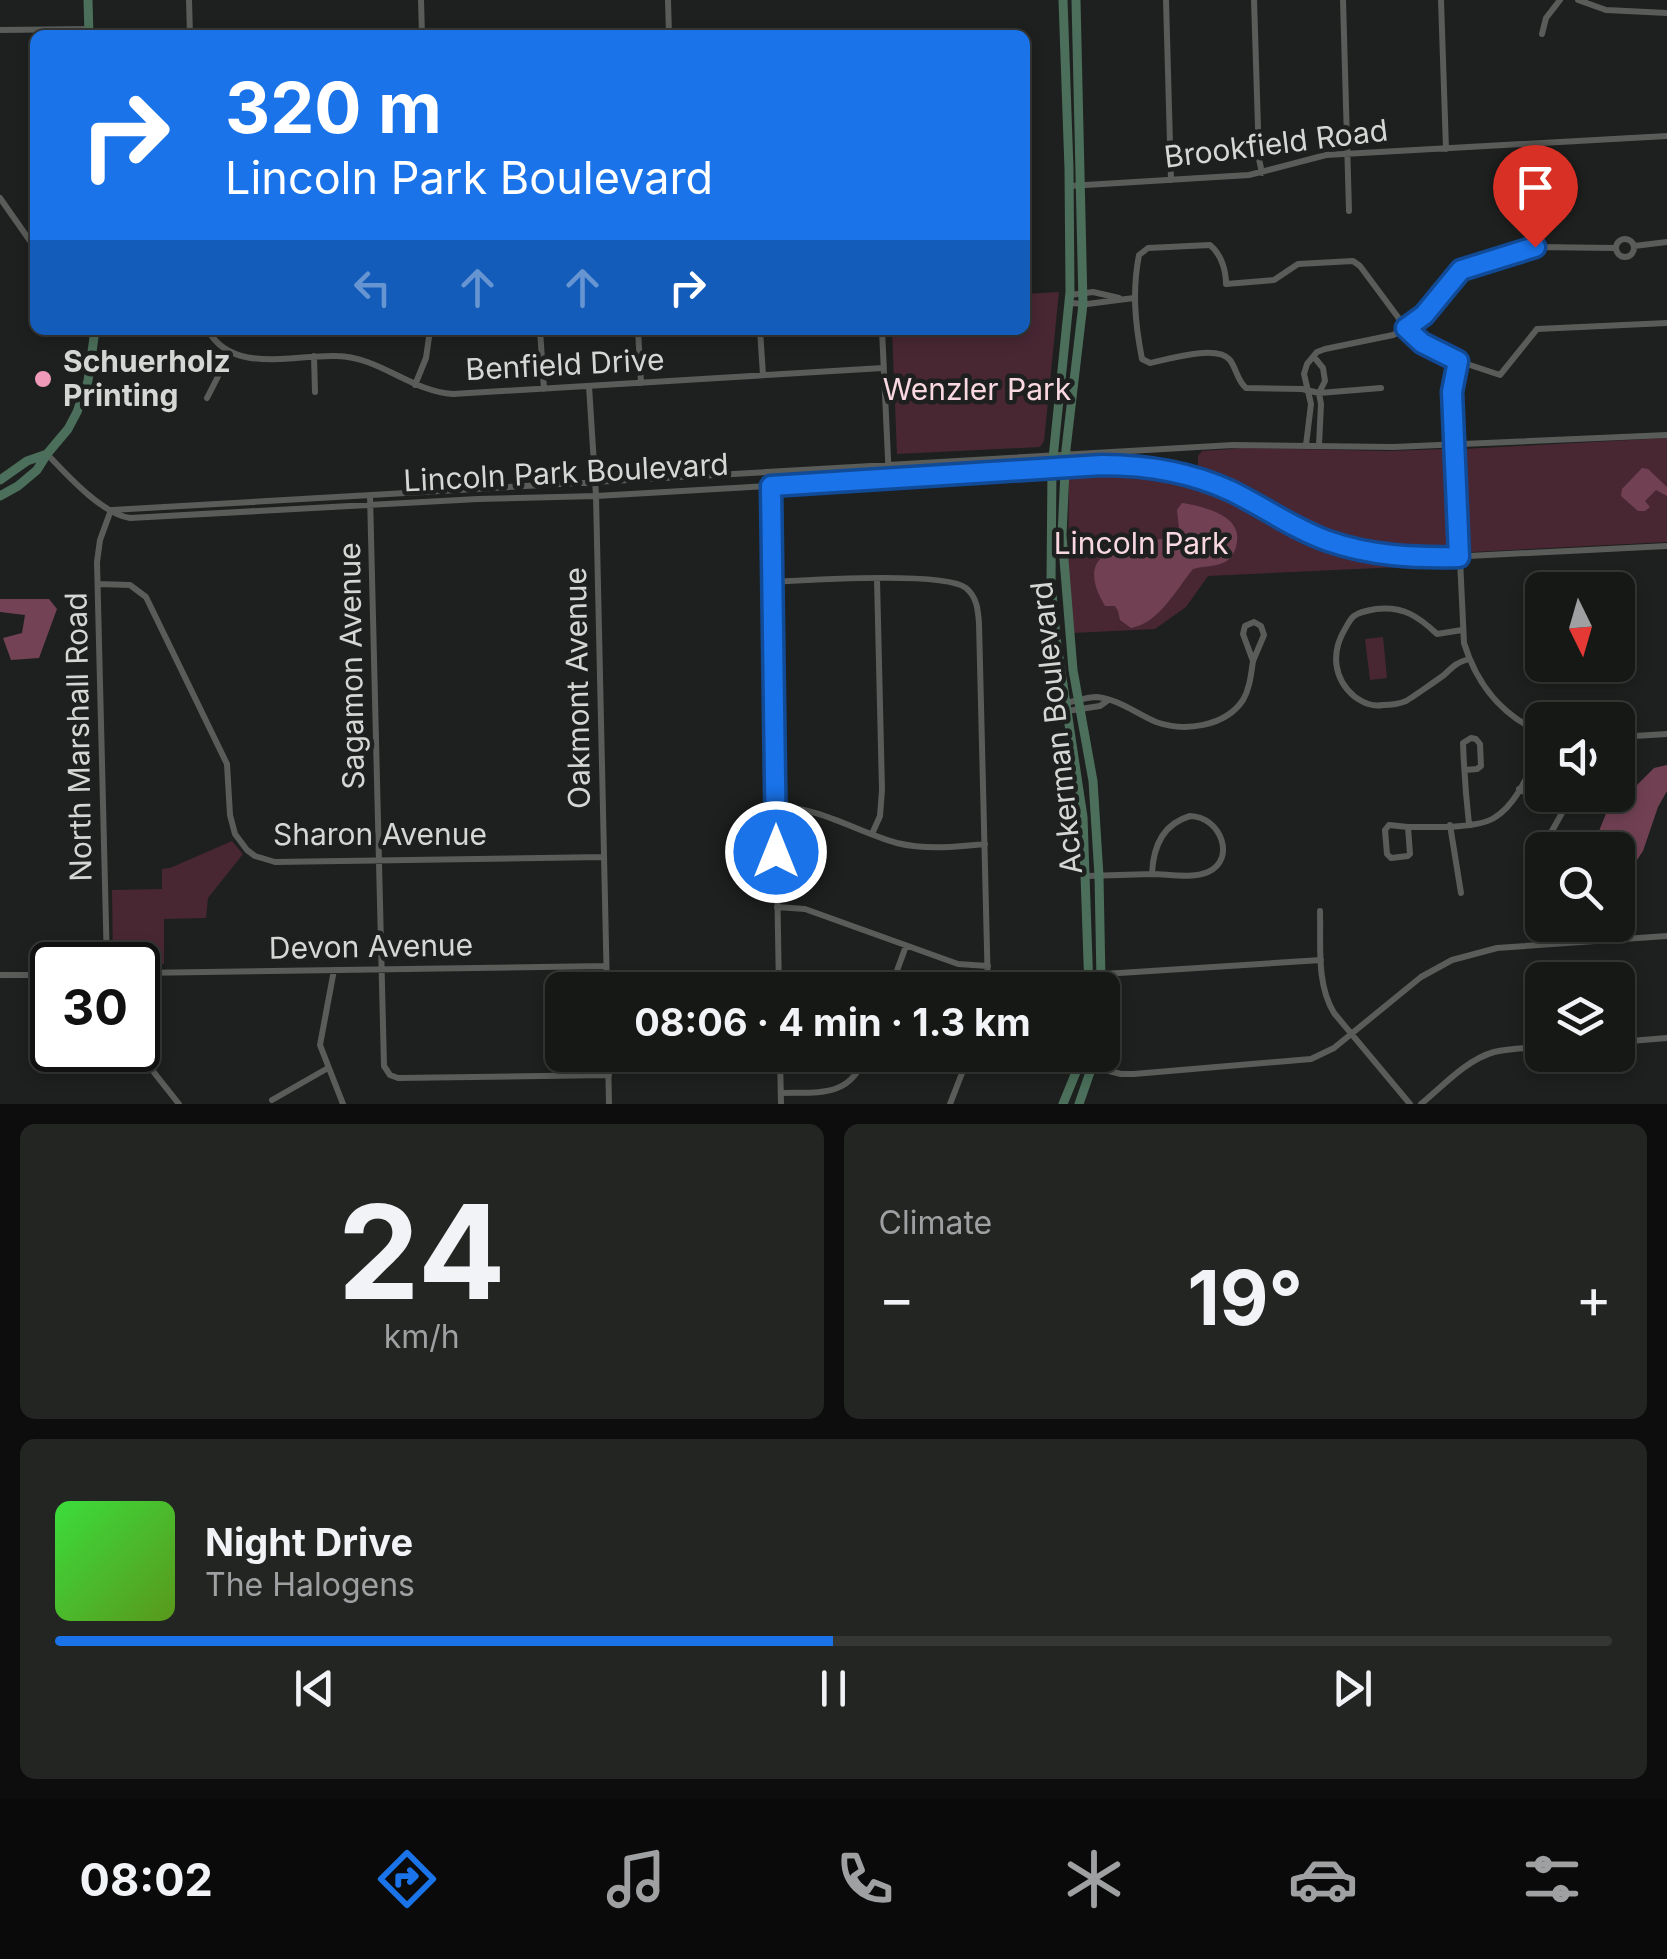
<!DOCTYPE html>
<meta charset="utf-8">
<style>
body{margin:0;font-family:Inter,sans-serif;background:#232523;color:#f1f3f6;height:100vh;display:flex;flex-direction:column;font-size:38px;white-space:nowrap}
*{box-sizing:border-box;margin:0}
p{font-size:32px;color:#9ea0a1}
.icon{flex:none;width:55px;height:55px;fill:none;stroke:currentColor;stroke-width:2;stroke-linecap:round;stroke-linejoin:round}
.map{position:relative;height:1104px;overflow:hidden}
.side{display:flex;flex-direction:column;gap:20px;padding:20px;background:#0c0d0c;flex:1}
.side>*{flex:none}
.hud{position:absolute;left:30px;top:30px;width:1000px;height:305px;border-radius:15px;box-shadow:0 5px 15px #0003,0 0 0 2px #353735;background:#1a73e8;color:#fff;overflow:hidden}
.needle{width:65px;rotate:175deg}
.fabs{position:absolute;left:1525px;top:572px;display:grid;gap:20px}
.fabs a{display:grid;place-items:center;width:110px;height:110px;border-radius:15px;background:#161816;box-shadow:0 5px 15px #0003,0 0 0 2px #353735;font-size:50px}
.speed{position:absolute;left:30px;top:942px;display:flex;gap:20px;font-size:50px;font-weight:700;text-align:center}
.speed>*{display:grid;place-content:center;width:130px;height:130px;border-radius:50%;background:#161816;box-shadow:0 5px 15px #0003,0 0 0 2px #353735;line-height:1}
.speed .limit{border:5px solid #111;border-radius:15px;background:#fff;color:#111}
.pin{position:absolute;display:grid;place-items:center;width:85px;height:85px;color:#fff;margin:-102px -42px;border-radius:50% 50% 50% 0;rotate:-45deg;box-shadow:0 0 10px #0007}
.pin .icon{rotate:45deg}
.me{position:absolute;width:110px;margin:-55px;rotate:0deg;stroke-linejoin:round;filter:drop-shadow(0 0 8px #0008)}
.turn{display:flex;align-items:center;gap:35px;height:210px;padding:0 30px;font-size:45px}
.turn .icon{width:130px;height:130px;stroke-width:2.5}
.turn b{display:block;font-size:70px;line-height:85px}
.lanes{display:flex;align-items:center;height:95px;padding:0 30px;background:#0003;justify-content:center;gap:50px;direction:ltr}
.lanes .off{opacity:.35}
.big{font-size:75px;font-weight:700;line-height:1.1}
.side .widget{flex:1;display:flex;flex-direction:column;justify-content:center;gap:15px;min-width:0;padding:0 35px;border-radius:15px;background:#232523}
.side .dial{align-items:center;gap:0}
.dial b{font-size:130px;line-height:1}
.song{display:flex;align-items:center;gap:30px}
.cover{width:120px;height:120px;border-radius:15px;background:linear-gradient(135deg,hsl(120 70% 55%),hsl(90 70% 35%))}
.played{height:10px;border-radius:5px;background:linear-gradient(90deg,#1a73e8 50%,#353735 50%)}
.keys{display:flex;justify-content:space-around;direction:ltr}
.heat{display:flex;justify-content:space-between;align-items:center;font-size:55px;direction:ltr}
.side .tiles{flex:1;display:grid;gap:20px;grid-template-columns:1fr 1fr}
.widget:last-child{grid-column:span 2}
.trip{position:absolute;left:545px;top:972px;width:575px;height:100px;border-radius:15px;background:#161816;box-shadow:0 5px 15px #0003,0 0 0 2px #353735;font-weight:700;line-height:100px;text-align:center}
.tab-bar{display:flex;height:160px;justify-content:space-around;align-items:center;background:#090a09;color:#9ea0a1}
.tab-bar .icon{width:70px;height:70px}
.tab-bar .active{color:#1a73e8}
.tab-bar b{font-size:45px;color:#f1f3f6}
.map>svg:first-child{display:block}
.green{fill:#482733}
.forest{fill:#734254}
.water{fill:#714153}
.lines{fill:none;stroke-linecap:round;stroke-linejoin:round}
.street{stroke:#595c59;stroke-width:6}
.secondary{stroke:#4b6f5a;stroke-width:9}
.route-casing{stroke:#114b97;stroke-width:25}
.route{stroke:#1a73e8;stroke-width:18}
.poi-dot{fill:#ef9ab8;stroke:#1d201e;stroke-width:4}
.labels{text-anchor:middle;stroke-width:9;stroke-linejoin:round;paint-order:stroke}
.street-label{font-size:30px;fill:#d5d7d5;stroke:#1d201e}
.poi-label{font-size:30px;font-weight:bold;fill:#d5d7d5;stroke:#1d201e;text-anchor:start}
.park-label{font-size:30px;fill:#fad8e2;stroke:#1d201e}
</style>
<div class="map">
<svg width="1667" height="1104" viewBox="0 0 1667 1104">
<rect width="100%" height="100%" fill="#1d201e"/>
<path class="green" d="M1059 292 1044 441 1040 447 897 454 892 330H1025V294Z
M1667 438V542L1472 552 1465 548 1460 452 1463 449Z
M1244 448 1388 451 1445 449 1448 452 1449 461 1452 550C1439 555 1421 554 1406 553 1335 546 1300 522 1239 491 1225 484 1208 481 1198 469V456L1202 451Z
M1124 469 1159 473 1191 480 1221 491 1308 537 1329 545 1364 555 1400 561V567L1208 576 1186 607 1155 629 1073 633 1068 565 1069 480C1082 464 1105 469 1124 469Z
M1383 637 1387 678 1370 680 1365 639Z
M232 841 243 854 208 898 206 918 164 919V964L113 965 112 890 162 889V869L170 868Z"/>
<path class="forest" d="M0 599H49L57 609 39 658 11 660 3 638 22 633 25 615 0 612Z"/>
<path class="water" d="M1642 468 1648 469 1667 487V496L1656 490 1645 501 1650 507 1645 511H1638L1621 496 1622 489Z
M1182 503C1202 506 1241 515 1237 541 1236 550 1233 557 1225 562 1216 567 1203 566 1193 569 1176 590 1159 623 1131 628L1120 620 1118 611 1115 606H1105C1069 546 1131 544 1174 537L1179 528 1177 510Z
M1667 765V791L1658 807 1643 851 1637 860 1618 863V850H1595V841L1607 811 1622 800 1654 768Z"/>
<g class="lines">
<path class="street" d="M189 0 190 35
M421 0 422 35
M668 0 669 35
M1166 0 1171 180
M1254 0 1259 159 1262 173
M1343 0 1349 211
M1441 0 1446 149
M1578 0 1606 10 1667 13
M0 30 89 29
M1542 34 1546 18 1560 0
M1069 186 1249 175 1326 155 1667 136
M0 198 35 248
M1616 248a9 9 0 1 1 18 0a9 9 0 1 1-18 0Z
M1634 246 1667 242
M1070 295 1093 292 1119 298
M1069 303 1087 304 1134 298
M208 330C232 375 295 354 337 356 380 357 410 391 453 394L883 368
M540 330 544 389
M638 330 641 383
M760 330 763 375
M882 330 889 480
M314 356 315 392
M1314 357 1323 368 1325 381 1319 393 1321 404 1319 445
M1458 361 1452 392 1464 643C1477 685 1501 715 1542 733
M415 385 426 358 430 330
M589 386 596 496 607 990
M1381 388 1319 393 1302 389 1246 388C1237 380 1237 370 1230 360 1217 344 1169 359 1150 363L1142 359C1135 323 1132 291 1139 255L1148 248 1210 245C1221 254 1226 270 1226 284L1274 280 1298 264 1353 261 1360 266 1406 328 1416 339 1458 361 1500 375 1537 329 1667 323
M207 398 230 353
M1306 445 1311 404 1304 374 1307 364 1317 352 1325 349 1393 335 1406 328 1424 315 1461 270 1466 267 1535 247 1616 248
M47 454C66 474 102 514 130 518L478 499 596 496 1124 465C1161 468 1195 475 1229 491 1262 506 1292 528 1326 540 1366 555 1407 558 1449 557L1667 546
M770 473 779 990
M370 495 384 1066 390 1075 398 1078 609 1075
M112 510 1233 445 1393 447 1667 435
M773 582C806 580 945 571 966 588 977 597 978 610 979 623L988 990
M98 584 130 585 146 597 227 764 230 815 235 834 247 850 255 856 275 862 604 857
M1254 622 1261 626 1264 635 1253 661 1243 634 1245 626Z
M1462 630 1437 634C1418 616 1403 606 1376 609 1370 610 1359 612 1354 616 1350 619 1348 624 1345 629 1331 652 1333 679 1355 697 1364 703 1372 707 1383 705 1390 705 1399 704 1406 701 1410 699 1440 678 1444 675 1455 665 1454 664 1469 659
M1066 703C1075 701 1087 697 1097 697 1118 699 1137 714 1156 722 1184 732 1225 727 1243 700 1250 688 1251 674 1253 661
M1067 711 1100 706 1107 701
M1618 737 1667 734
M1465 770 1477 769 1481 766 1480 744 1476 739 1471 738 1463 743C1464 770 1466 797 1469 824
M1528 772 1542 779
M1519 789 1562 812
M775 807C818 806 857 832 897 843 925 850 957 847 985 844
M1190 816C1222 817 1236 860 1208 872 1193 879 1168 874 1152 874 1153 847 1163 824 1190 816Z
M1389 825 1408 827 1410 854 1408 856 1391 858 1387 854 1385 830Z
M1450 825 1461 893
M1408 827C1430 827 1476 829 1494 818 1518 804 1530 769 1542 746
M872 834 880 816 882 790 877 579
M1543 847 1572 795
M1086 876 1152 874
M777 907 805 909 958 964 988 966
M1320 911C1321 945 1316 983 1334 1013L1410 1104
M107 965 97 562 100 540 111 510
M334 970 320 1045 343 1104
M138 973 606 966
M0 975H52
M1088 975 1321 960
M890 990 906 946
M1618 1042 1667 1038
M608 1055 609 1104
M780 1055 781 1104
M149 1061 152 1070 179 1104
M1089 1066 1121 1074H1134L1311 1059 1334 1048 1421 977 1452 960 1497 948 1667 936
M781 1093C820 1092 850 1098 866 1055
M272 1100 328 1068
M950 1104 969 1055
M1421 1104C1443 1086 1466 1060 1494 1052 1510 1048 1526 1048 1542 1047"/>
<path class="secondary" d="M88 0 89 35
M1063 0 1069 169 1070 292 1052 468 1051 583 1056 638 1083 817 1089 990
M1076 0 1083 304 1066 449 1062 535 1073 670 1093 781 1099 876 1102 1032
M0 480 27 461 47 454
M0 496 18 486 37 470 47 454 68 429 77 412 88 381 95 330
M1063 1104 1083 1055
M1079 1104 1096 1055"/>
</g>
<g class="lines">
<defs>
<path id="route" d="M776 852 771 486 1102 465C1147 465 1190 472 1231 491 1264 507 1294 529 1328 541 1371 556 1414 558 1459 557L1452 392 1458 361 1422 343 1406 328 1424 315 1461 270 1535 247"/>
</defs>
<use href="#route" class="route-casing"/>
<use href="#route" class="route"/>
</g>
<circle class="poi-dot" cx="43" cy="379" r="10"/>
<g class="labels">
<g class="street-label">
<text transform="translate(1276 144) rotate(-7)" y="10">Brookfield Road</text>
<text transform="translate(565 365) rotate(-3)" y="10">Benfield Drive</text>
<text transform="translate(566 473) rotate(-3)" y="10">Lincoln Park Boulevard</text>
<text transform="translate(352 666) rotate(-91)" y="10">Sagamon Avenue</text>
<text transform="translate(578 688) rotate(-91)" y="10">Oakmont Avenue</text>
<text transform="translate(1057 728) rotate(-96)" y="10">Ackerman Boulevard</text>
<text transform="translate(79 737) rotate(-91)" y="10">North Marshall Road</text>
<text x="380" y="845">Sharon Avenue</text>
<text transform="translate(371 947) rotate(-1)" y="10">Devon Avenue</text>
</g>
<g class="poi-label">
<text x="63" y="372">Schuerholz<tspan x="63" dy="34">Printing</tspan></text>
</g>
<g class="park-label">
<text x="977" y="400">Wenzler Park</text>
<text x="1141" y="554">Lincoln Park</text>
</g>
</g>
</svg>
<div class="fabs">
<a><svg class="needle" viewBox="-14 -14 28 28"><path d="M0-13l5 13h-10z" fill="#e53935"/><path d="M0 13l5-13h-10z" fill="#9ea0a1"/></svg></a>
<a><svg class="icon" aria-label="sound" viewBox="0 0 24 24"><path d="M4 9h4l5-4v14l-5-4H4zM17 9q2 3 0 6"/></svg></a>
<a><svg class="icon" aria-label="search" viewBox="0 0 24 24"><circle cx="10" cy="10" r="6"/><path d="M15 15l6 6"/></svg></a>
<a><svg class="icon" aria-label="layers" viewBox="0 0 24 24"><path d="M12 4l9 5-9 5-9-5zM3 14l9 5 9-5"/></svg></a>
</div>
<div class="speed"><div class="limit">30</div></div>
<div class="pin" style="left:1535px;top:247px;background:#d93025"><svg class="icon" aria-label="arrive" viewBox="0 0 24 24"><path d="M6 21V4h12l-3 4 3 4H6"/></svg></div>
<svg class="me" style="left:776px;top:852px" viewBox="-20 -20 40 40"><circle r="17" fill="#1a73e8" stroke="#fff" stroke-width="3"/><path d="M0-11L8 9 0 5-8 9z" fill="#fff"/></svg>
<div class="trip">08:06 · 4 min · 1.3 km</div>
<div class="hud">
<div class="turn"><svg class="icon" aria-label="right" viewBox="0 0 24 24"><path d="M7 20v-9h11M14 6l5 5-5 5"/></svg><div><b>320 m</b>Lincoln Park Boulevard</div></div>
<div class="lanes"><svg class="icon off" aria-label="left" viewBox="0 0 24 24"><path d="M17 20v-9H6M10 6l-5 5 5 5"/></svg><svg class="icon off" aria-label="ahead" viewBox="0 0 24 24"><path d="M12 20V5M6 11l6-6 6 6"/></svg><svg class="icon off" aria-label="ahead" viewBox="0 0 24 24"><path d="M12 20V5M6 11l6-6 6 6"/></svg><svg class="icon" aria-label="right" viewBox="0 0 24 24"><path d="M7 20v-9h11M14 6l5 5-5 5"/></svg></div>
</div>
</div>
<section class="side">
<div class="tiles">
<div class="widget dial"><b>24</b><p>km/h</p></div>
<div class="widget"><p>Climate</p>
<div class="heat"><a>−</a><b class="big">19°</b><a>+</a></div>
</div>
<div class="widget">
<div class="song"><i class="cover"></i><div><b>Night Drive</b><p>The Halogens</p></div></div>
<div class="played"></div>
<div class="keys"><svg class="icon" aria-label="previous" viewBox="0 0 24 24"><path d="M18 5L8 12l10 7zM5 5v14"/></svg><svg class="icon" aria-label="pause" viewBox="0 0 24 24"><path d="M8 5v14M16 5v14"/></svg><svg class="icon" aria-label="next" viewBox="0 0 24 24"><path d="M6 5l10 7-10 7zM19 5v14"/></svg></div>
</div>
</div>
</section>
<nav class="tab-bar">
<b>08:02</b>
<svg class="icon active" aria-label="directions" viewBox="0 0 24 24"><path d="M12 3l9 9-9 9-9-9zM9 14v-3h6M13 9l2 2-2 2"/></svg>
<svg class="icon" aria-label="music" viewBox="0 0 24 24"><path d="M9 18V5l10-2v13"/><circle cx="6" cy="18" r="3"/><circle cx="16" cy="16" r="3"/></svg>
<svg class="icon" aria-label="phone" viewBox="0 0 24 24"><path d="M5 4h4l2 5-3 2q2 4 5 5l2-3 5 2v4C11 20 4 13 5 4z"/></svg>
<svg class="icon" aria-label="climate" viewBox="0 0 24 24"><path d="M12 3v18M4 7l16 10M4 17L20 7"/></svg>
<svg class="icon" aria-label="car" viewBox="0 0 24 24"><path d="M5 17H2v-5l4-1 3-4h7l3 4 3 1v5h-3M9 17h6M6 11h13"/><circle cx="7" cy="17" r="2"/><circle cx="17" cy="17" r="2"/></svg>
<svg class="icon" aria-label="filters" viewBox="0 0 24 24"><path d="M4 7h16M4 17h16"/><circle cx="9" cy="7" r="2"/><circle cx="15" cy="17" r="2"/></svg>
</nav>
